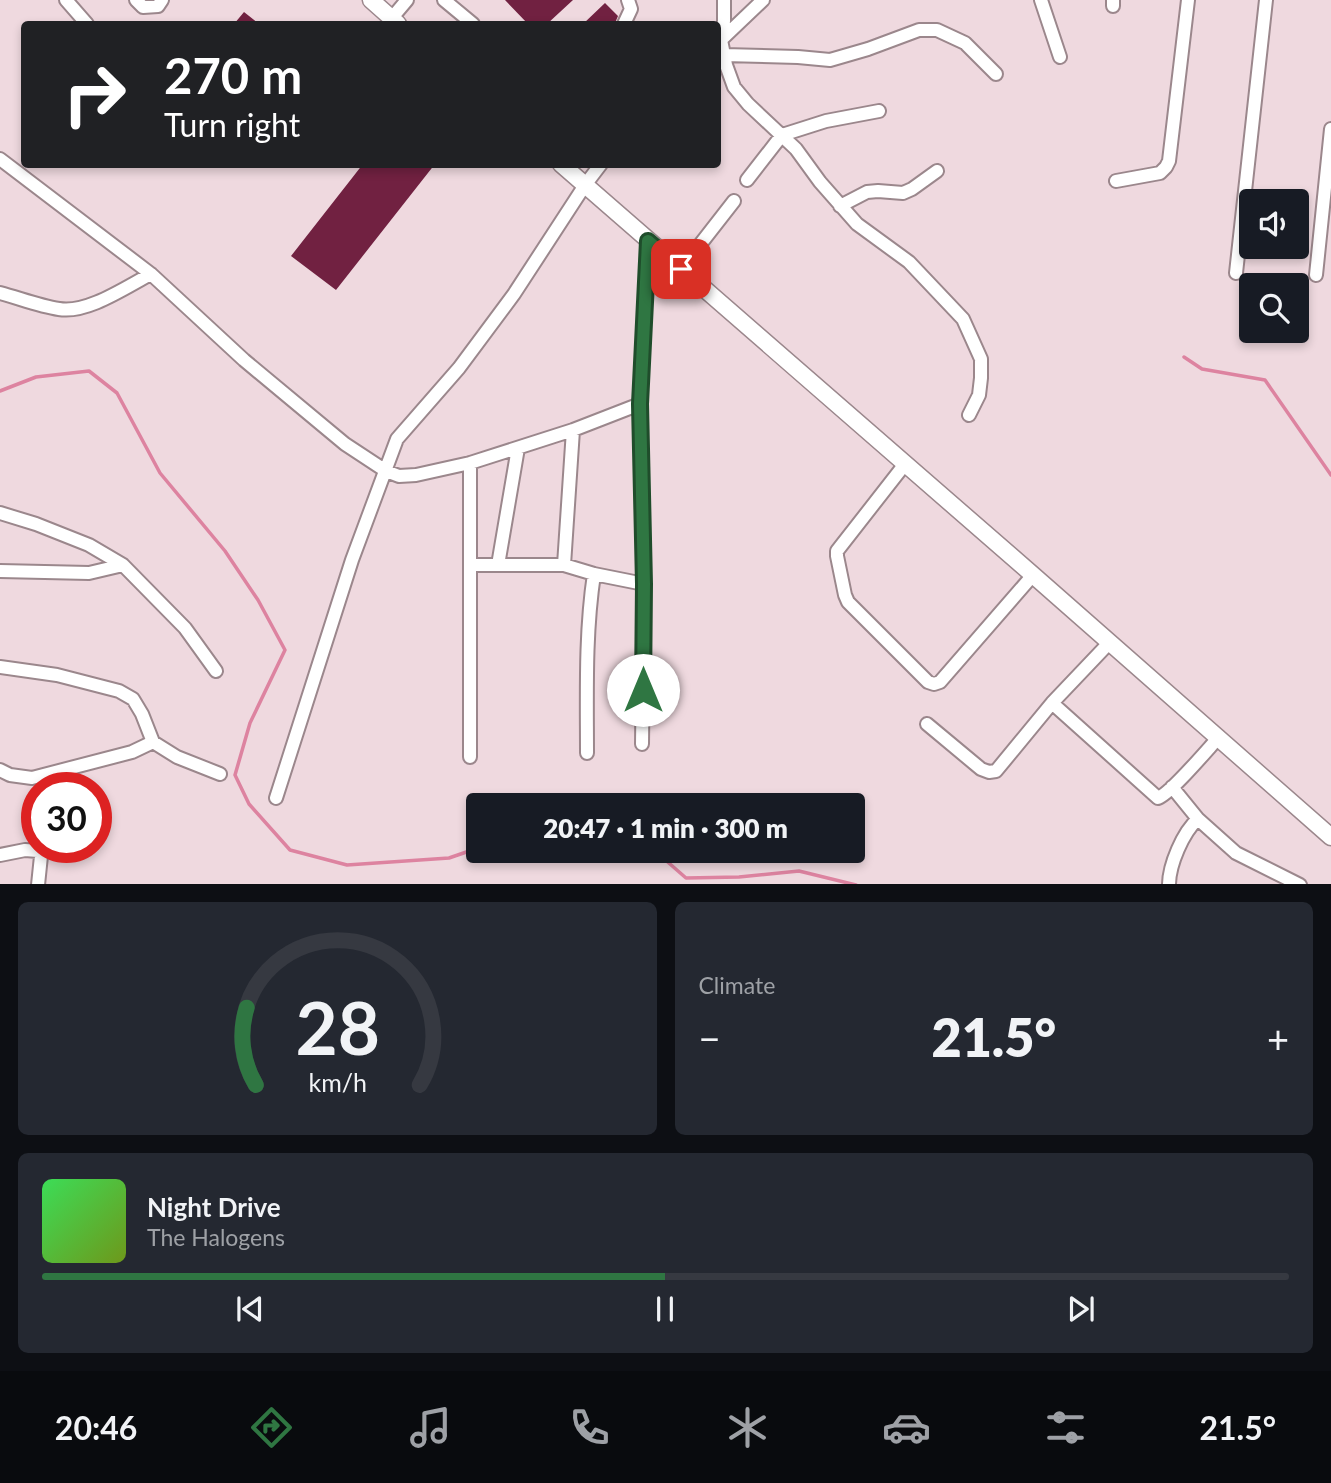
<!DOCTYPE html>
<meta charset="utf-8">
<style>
body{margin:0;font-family:Lato,sans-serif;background:#242831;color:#f1f3f6;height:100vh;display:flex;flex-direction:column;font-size:26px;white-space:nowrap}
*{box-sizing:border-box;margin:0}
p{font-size:23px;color:#9ea1a6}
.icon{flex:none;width:38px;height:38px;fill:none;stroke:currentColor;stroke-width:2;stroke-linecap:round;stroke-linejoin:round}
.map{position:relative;height:884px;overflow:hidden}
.details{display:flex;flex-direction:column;gap:18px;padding:18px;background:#0d0f14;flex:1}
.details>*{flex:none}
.top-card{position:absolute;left:21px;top:21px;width:700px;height:147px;border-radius:7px;box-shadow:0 4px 10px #0003;background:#202124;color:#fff;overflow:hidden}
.tools{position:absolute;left:1239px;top:189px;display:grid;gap:14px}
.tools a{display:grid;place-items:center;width:70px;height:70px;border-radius:7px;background:#171b24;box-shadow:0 4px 10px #0003;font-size:35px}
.speed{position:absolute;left:21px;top:772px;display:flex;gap:14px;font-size:35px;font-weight:700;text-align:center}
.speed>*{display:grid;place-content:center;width:91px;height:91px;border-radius:50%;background:#171b24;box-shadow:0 4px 10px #0003;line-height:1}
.speed .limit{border:10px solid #d22;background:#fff;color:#111}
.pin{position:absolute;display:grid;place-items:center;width:60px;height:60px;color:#fff;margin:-30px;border-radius:14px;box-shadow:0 4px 10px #0006}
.me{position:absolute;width:77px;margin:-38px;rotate:0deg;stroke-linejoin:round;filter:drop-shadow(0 0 5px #0008)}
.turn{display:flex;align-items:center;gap:24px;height:147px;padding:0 28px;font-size:32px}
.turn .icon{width:91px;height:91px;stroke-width:2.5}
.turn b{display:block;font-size:49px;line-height:60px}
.big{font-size:52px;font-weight:800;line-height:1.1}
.details .widget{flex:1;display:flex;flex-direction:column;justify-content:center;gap:10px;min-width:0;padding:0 24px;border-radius:10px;background:#242831}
.details .dial{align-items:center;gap:0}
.dial svg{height:182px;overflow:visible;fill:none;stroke:#363941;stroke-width:7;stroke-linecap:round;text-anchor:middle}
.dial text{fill:#f1f3f6;stroke:none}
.song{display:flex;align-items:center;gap:21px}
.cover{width:84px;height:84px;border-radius:10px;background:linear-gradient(135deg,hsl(130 70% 55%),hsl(80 70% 35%))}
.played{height:7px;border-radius:4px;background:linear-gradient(90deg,#2f7642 50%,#363941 50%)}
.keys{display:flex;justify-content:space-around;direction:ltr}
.heat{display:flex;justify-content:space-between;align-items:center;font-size:38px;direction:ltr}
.details .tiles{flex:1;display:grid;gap:18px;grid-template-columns:1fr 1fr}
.widget:last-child{grid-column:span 2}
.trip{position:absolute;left:466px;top:793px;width:399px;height:70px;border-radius:7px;background:#171b24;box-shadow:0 4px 10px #0003;font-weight:800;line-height:70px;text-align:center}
.tabs{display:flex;height:112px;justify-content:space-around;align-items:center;background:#090b0e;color:#9ea1a6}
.tabs .icon{width:49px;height:49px}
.tabs .current{color:#2f7642}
.tabs b{font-size:32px;color:#f1f3f6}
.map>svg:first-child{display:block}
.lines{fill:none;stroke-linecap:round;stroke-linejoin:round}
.stream{stroke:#dd83a0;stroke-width:3.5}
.building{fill:#712141}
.minor-casing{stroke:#9b878c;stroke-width:16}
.major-casing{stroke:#9b878c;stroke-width:19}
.minor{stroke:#fff;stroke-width:12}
.major{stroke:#fff;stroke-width:16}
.route-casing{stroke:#1f4d2b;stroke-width:18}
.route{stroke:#2f7642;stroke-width:12}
</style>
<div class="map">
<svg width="1331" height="885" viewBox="0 0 1331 885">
<rect width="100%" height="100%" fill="#efd9df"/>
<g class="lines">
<path class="stream" d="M1184 357 1202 369 1265 380 1331 475
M0 391 36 377 89 371 117 393 160 473 225 551 258 600 285 650 250 723 235 775 249 804 290 850 347 865 449 858 478 848
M654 850 686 878 739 877 799 871 856 885"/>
</g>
<path class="building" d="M505 0H573L547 24H528Z
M605 3 618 16 615 23 614 24H583Z
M244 12 259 24H234Z
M363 164H435L336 290 291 256Z"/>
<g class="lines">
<defs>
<path id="minor" d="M66 0 87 24
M136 0 143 7 158 6 162 0
M444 0 473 24
M724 0V21L721 40 726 65 734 87 748 104 796 149 820 182 857 224 909 262 963 319 981 359V378L979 395 969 415
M1041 0 1060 57
M1113 6V0
M391 19 407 0
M624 24 631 9 628 0
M721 40 763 0
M724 55 798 57 830 60 868 49 919 30H937L965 43 996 74
M0 159 151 274 244 360 345 444 386 471 399 476 416 475 470 463 573 430 640 404
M747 180 782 135 826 121 879 111
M1116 181 1160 173 1166 167 1169 161 1188 0
M840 206 867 192 878 191 903 193 912 189 937 171
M681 269 734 201
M1236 273 1266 0
M1316 275 1331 129
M0 293C19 298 39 306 59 309 87 314 126 287 151 274
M905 464 837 551V556L845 595 848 602 928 682 934 684 940 682 1033 575
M0 513 36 524 89 545 123 565 185 628 216 671
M470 565H564L594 574 644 584
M498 565 518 448
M564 565 573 430
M0 571 89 573 123 565
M0 667 57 675 119 691 133 699 142 714 153 742 177 757 220 774
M1052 703 1158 798C1171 793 1207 750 1219 737
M927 724 981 769 989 772 996 771 1052 703 1110 642
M642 744 644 584 640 404 648 241
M587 753C587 694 585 634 594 574
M470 757V463
M0 770 10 775 32 778 132 752 153 742
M1172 787 1198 819 1236 853 1300 885
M276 798 352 560 397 439 459 368 514 294 585 185 601 164
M0 855 25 850 38 851 41 856 38 885
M1169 885C1169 865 1183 832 1198 819"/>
<path id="major" d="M371 0 398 24
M561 164 1033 575 1331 837"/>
</defs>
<use href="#minor" class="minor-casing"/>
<use href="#major" class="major-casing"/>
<use href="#minor" class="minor"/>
<use href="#major" class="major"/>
</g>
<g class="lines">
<defs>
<path id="route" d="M643 690 644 584 640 404 648 241 681 269"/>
</defs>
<use href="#route" class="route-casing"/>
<use href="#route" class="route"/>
</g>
</svg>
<div class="tools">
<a><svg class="icon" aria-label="sound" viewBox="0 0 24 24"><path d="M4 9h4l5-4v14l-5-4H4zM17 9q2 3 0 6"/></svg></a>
<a><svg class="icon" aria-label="search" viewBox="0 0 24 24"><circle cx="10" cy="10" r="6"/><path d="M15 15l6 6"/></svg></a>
</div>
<div class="speed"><div class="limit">30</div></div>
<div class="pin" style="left:681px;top:269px;background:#d93025"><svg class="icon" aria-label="arrive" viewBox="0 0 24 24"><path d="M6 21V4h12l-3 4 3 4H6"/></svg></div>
<svg class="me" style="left:643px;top:690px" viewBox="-20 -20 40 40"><circle r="19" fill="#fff"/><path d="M0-13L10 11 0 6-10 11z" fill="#2f7642"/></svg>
<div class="trip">20:47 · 1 min · 300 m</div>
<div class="top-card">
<div class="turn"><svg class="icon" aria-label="right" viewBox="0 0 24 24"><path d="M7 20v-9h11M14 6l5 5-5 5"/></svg><div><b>270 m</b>Turn right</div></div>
</div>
</div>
<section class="details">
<div class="tiles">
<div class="widget dial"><svg viewBox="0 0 100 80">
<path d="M14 69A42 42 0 1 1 86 69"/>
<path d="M14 69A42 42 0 0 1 10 35" stroke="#2f7642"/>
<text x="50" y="56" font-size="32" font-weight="700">28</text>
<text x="50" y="72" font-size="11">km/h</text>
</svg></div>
<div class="widget"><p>Climate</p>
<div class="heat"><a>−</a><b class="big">21.5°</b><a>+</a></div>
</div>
<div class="widget">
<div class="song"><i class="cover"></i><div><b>Night Drive</b><p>The Halogens</p></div></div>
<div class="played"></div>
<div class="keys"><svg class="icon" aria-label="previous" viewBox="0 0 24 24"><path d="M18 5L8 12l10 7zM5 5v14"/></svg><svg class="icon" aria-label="pause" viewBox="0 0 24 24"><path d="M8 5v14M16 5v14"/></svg><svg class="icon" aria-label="next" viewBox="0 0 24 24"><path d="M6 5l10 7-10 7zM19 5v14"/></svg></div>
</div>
</div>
</section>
<nav class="tabs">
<b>20:46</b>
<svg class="icon current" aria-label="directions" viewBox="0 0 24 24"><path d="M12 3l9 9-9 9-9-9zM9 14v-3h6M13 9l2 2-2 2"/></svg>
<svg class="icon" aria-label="music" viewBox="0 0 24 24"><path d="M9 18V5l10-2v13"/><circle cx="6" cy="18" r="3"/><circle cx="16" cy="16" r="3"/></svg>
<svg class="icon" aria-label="phone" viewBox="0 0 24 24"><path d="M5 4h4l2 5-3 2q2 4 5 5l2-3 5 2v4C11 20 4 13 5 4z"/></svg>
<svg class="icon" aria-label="climate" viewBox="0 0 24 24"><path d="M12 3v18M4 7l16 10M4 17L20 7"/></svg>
<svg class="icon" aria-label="car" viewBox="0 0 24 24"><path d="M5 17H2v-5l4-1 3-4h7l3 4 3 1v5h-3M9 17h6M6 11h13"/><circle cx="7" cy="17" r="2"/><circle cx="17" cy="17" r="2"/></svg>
<svg class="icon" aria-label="filters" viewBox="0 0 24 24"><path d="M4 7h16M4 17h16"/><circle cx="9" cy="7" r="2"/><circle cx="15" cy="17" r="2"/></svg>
<b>21.5°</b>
</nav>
